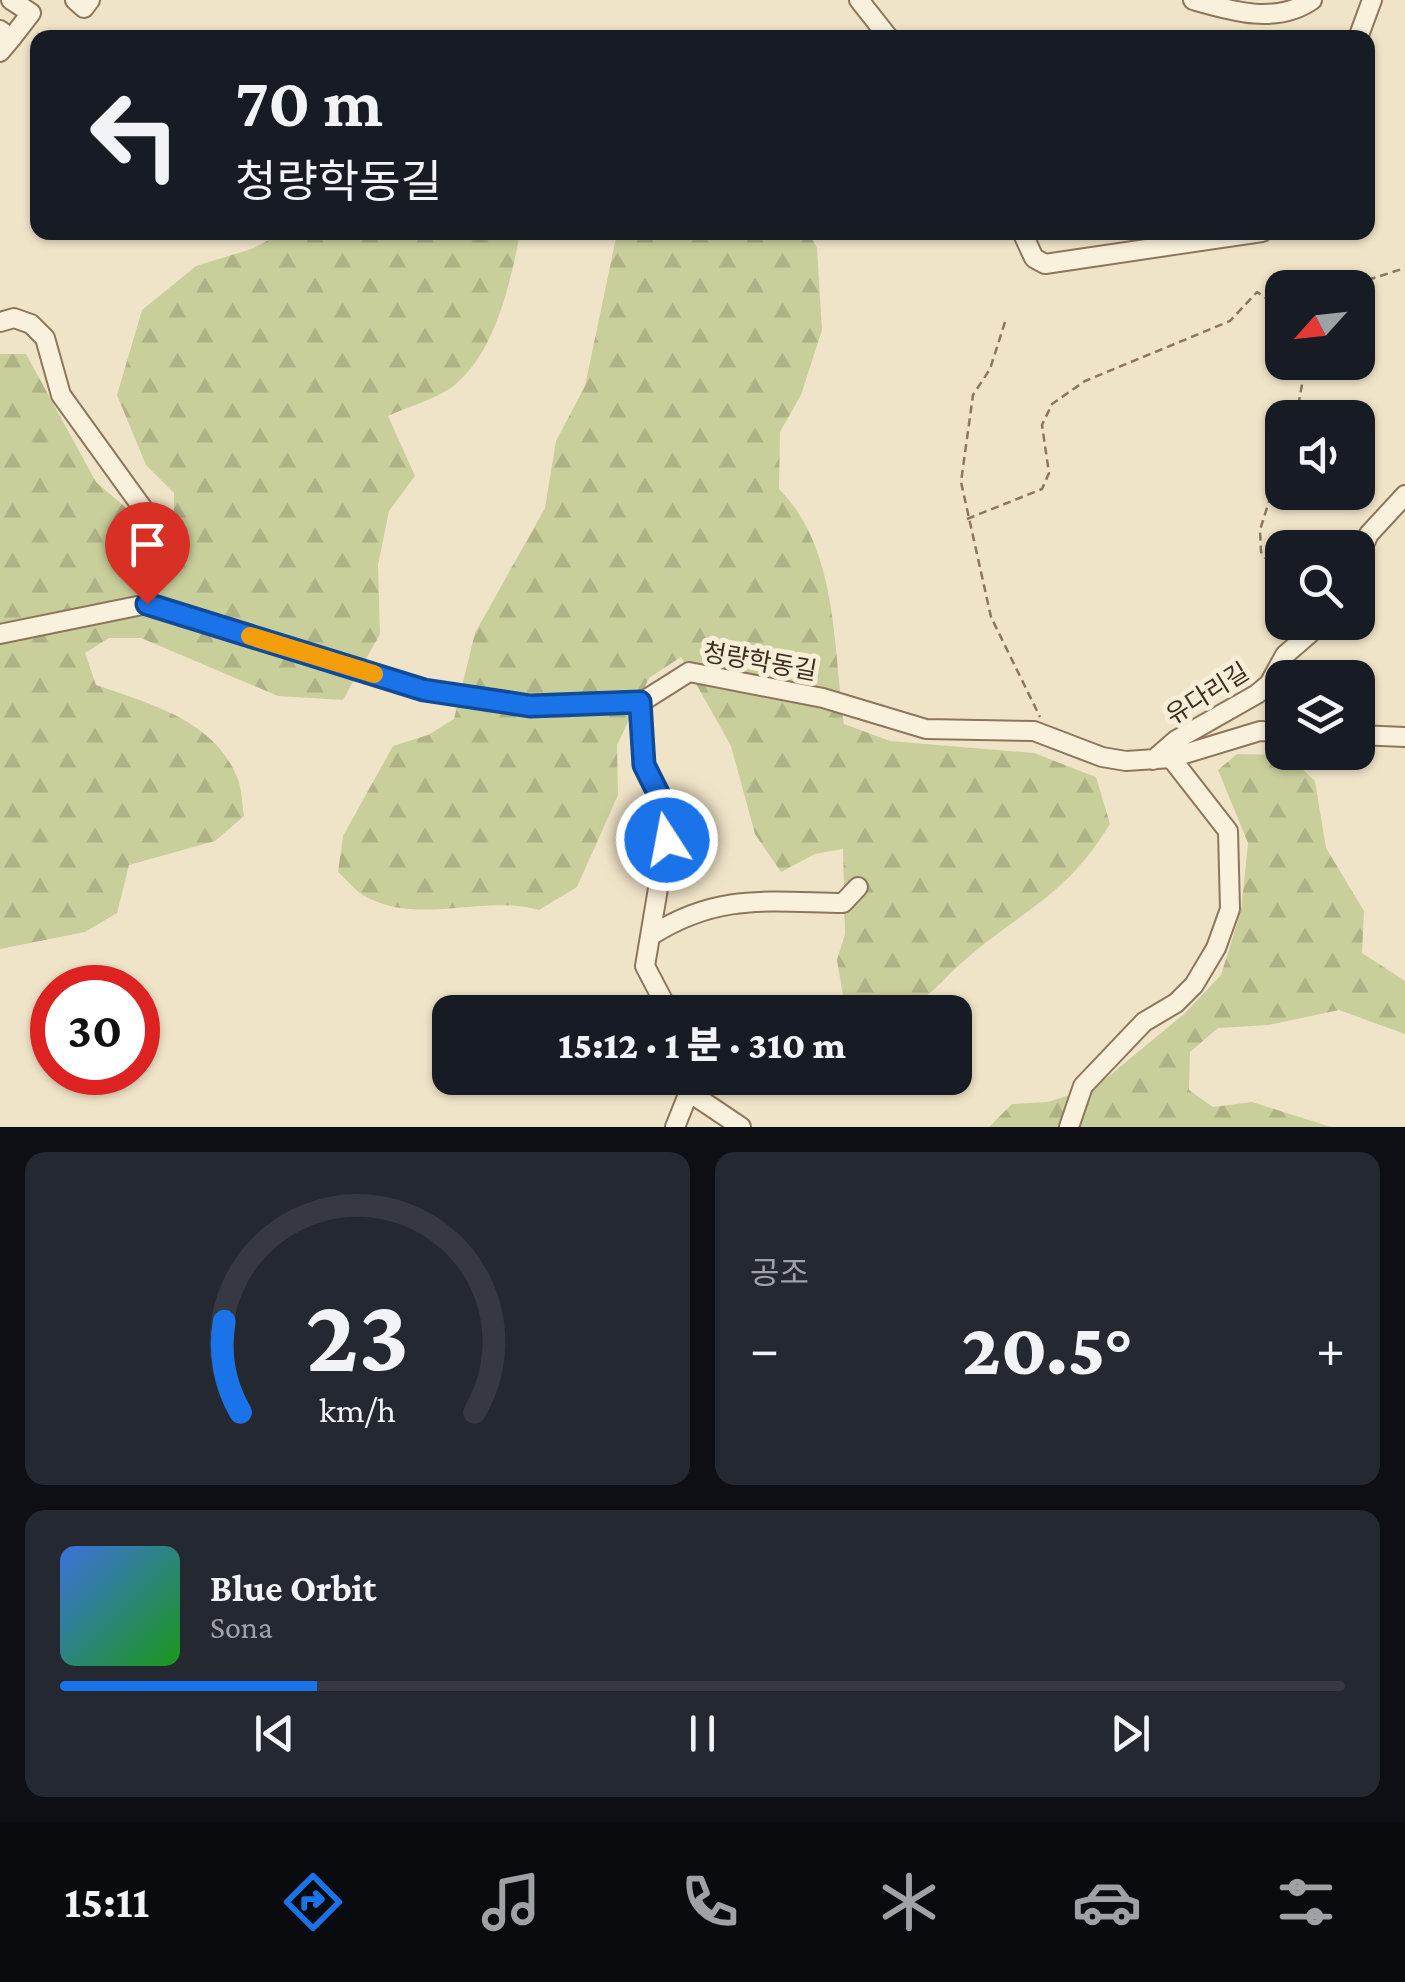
<!DOCTYPE html>
<html lang="ko">
<meta charset="utf-8">
<style>
body{margin:0;font-family:"Crimson Pro","Noto Sans KR",serif;background:#242831;color:#f1f3f6;height:100vh;display:flex;flex-direction:column;font-size:38px;white-space:nowrap}
*{box-sizing:border-box;margin:0}
p{font-size:32px;color:#9ea1a6}
.icon{flex:none;width:55px;height:55px;fill:none;stroke:currentColor;stroke-width:2;stroke-linecap:round;stroke-linejoin:round}
.map{position:relative;height:1127px;overflow:hidden}
.sheet{display:flex;flex-direction:column;gap:25px;padding:25px;background:#0d0f14;flex:1}
.sheet>*{flex:none}
.top-card{position:absolute;left:30px;top:30px;width:1345px;height:210px;border-radius:20px;box-shadow:0 2px 8px #0004;background:#171b24;color:#f1f3f6;overflow:hidden}
.needle{width:65px;rotate:243deg}
.fabs{position:absolute;left:1265px;top:270px;display:grid;gap:20px}
.fabs a{display:grid;place-items:center;width:110px;height:110px;border-radius:20px;background:#171b24;box-shadow:0 2px 8px #0004;font-size:50px}
.speed{position:absolute;left:30px;top:965px;display:flex;gap:20px;font-size:50px;font-weight:700;text-align:center}
.speed>*{display:grid;place-content:center;width:130px;height:130px;border-radius:50%;background:#171b24;box-shadow:0 2px 8px #0004;line-height:1}
.speed .limit{border:15px solid #d22;background:#fff;color:#111}
.pin{position:absolute;display:grid;place-items:center;width:85px;height:85px;color:#fff;margin:-102px -42px;border-radius:50% 50% 50% 0;rotate:-45deg;box-shadow:0 0 10px #0007}
.pin .icon{rotate:45deg}
.me{position:absolute;width:110px;margin:-55px;rotate:349deg;stroke-linejoin:round;filter:drop-shadow(0 0 8px #0008)}
.turn{display:flex;align-items:center;gap:35px;height:210px;padding:0 40px;font-size:45px}
.turn .icon{width:130px;height:130px;stroke-width:2.5}
.turn b{display:block;font-size:70px;line-height:85px}
.big{font-size:75px;font-weight:800;line-height:1.1}
.sheet .tile{flex:1;display:flex;flex-direction:column;justify-content:center;gap:15px;min-width:0;padding:0 35px;border-radius:20px;background:#242831}
.sheet .dial{align-items:center;gap:0}
.dial svg{height:260px;overflow:visible;fill:none;stroke:#363941;stroke-width:7;stroke-linecap:round;text-anchor:middle}
.dial text{fill:#f1f3f6;stroke:none}
.song{display:flex;align-items:center;gap:30px}
.cover{width:120px;height:120px;border-radius:15px;background:linear-gradient(135deg,hsl(220 70% 55%),hsl(120 70% 35%))}
.played{height:10px;border-radius:5px;background:linear-gradient(90deg,#1a73e8 20%,#363941 20%)}
.keys{display:flex;justify-content:space-around;direction:ltr}
.heat{display:flex;justify-content:space-between;align-items:center;font-size:55px;direction:ltr}
.sheet .tiles{flex:1;display:grid;gap:25px;grid-template-columns:1fr 1fr}
.tile:last-child{grid-column:span 2}
.trip{position:absolute;left:432px;top:995px;width:540px;height:100px;border-radius:20px;background:#171b24;box-shadow:0 2px 8px #0004;font-weight:800;line-height:100px;text-align:center}
.menu{display:flex;height:160px;justify-content:space-around;align-items:center;background:#090b0e;color:#9ea1a6}
.menu .icon{width:70px;height:70px}
.menu .on{color:#1a73e8}
.menu b{font-size:45px;color:#f1f3f6}
.map>svg:first-child{display:block}
.forest{fill:url(#forest-firs)}
.lines{fill:none;stroke-linecap:round;stroke-linejoin:round}
.minor-casing{stroke:#8d765c;stroke-width:22}
.path{stroke:#8d765c;stroke-width:2.5;stroke-dasharray:8 5;stroke-linecap:butt}
.minor{stroke:#faf1dc;stroke-width:18}
.route-casing{stroke:#114b97;stroke-width:25}
.route{stroke:#1a73e8;stroke-width:18}
.slow{stroke:#f59e0b;stroke-width:18}
.labels{text-anchor:middle;stroke-width:10;stroke-linejoin:round;paint-order:stroke}
.street-label{font-size:25px;fill:#3d2e20;stroke:#f7eed8}
</style>
<div class="map">
<svg width="1405" height="1127" viewBox="0 0 1405 1127">
<defs>
<pattern id="forest-firs" width="22" height="20" patternUnits="userSpaceOnUse" patternTransform="scale(2.5)"><rect width="22" height="20" fill="#c9cf9b"/><path d="M5 1l3.5 6h-7zM16 11l3.5 6h-7z" fill="#aeb285"/></pattern>
</defs>
<rect width="100%" height="100%" fill="#f0e4c8"/>
<path class="forest" d="M282 233H520C511 281 496 348 458 382 441 398 409 406 388 416L415 476 389 511 378 565 380 634 343 700 278 696 141 638H109L85 653 96 685C148 703 214 720 237 777 242 788 242 804 244 816L215 841 129 865 117 913 85 932 0 949V354H26L96 482 139 519 174 515V493L146 465 117 395 142 310 196 266 251 249Z
M617 233H809L817 248 822 330 801 395 780 432 779 489C838 548 833 646 844 724L890 741 1034 753 1096 777 1110 824C1065 897 1025 908 965 960 943 978 928 1002 899 1011 877 1018 860 1008 843 996L837 960 845 934 843 849 815 854 781 872 755 834 731 746 681 657 649 678 617 745 618 795 577 887 539 910C483 894 422 925 368 898 357 893 347 880 338 872L343 836 393 746 428 735 454 719 475 633 545 508 556 441 585 386Z
M1237 754 1287 755 1315 781 1326 848 1364 911 1362 953 1405 981V1034L1339 1010 1269 1025 1218 1028 1190 1052 1189 1090 1213 1107 1252 1102 1331 1127H989L1012 1104 1048 1102 1097 1086 1184 1014 1221 975 1241 911 1248 843 1218 770Z"/>
<g class="lines">
<defs>
<path id="minor" d="M11 0 31 13 11 39
M75 0 84 8 90 0
M859 0 889 38
M1193 0C1231 11 1276 25 1312 0
M0 30 11 39 0 52
M1358 38 1372 0
M1022 232 1034 258 1045 264 1262 232
M0 322 14 318 31 324 45 338 61 395 144 510
M1358 557 1369 534 1405 495
M0 634 147 604 424 690 530 706 640 703 689 672 823 698 926 729 1034 731 1102 757 1126 761 1171 758 1260 731 1282 732
M640 703 643 765 670 817 645 966 669 1012
M1358 735 1405 737
M1153 760 1176 740 1257 694 1269 684 1285 655 1323 622
M652 935C718 893 769 902 843 903L858 887
M689 1092 741 1127
M675 1127 689 1092 687 1078
M1069 1127 1083 1086 1144 1022 1176 1003 1194 985 1216 948 1230 909 1228 831 1171 758"/>
</defs>
<use href="#minor" class="minor-casing"/>
<path class="path" d="M1343 288 1405 268
M1005 322 990 369 973 395 961 482 991 617 1040 717
M1296 418 1306 362
M967 519 1042 489 1049 473 1042 425 1052 404 1085 381 1230 321 1257 292 1282 309
M1282 638 1281 579 1261 552 1260 530 1282 460"/>
<use href="#minor" class="minor"/>
</g>
<g class="lines">
<defs>
<path id="route" d="M147 604 424 690 530 706 640 702 644 765 670 817 667 840"/>
</defs>
<use href="#route" class="route-casing"/>
<use href="#route" class="route"/>
<path class="slow" d="M250 636 374 674"/>
</g>
<g class="labels">
<g class="street-label">
<text transform="translate(760 661) rotate(10)" y="9">청량학동길</text>
<text transform="translate(1207 693) rotate(-32)" y="9">유다리길</text>
</g>
</g>
</svg>
<div class="fabs">
<a><svg class="needle" viewBox="-14 -14 28 28"><path d="M0-13l5 13h-10z" fill="#e53935"/><path d="M0 13l5-13h-10z" fill="#9ea1a6"/></svg></a>
<a><svg class="icon" aria-label="sound" viewBox="0 0 24 24"><path d="M4 9h4l5-4v14l-5-4H4zM17 9q2 3 0 6"/></svg></a>
<a><svg class="icon" aria-label="search" viewBox="0 0 24 24"><circle cx="10" cy="10" r="6"/><path d="M15 15l6 6"/></svg></a>
<a><svg class="icon" aria-label="layers" viewBox="0 0 24 24"><path d="M12 4l9 5-9 5-9-5zM3 14l9 5 9-5"/></svg></a>
</div>
<div class="speed"><div class="limit">30</div></div>
<div class="pin" style="left:147px;top:604px;background:#d93025"><svg class="icon" aria-label="arrive" viewBox="0 0 24 24"><path d="M6 21V4h12l-3 4 3 4H6"/></svg></div>
<svg class="me" style="left:667px;top:840px" viewBox="-20 -20 40 40"><circle r="17" fill="#1a73e8" stroke="#fff" stroke-width="3"/><path d="M0-11L8 9 0 5-8 9z" fill="#fff"/></svg>
<div class="trip">15:12 · 1 분 · 310 m</div>
<div class="top-card">
<div class="turn"><svg class="icon" aria-label="left" viewBox="0 0 24 24"><path d="M17 20v-9H6M10 6l-5 5 5 5"/></svg><div><b>70 m</b>청량학동길</div></div>
</div>
</div>
<section class="sheet">
<div class="tiles">
<div class="tile dial"><svg viewBox="0 0 100 80">
<path d="M14 69A42 42 0 1 1 86 69"/>
<path d="M14 69A42 42 0 0 1 9 41" stroke="#1a73e8"/>
<text x="50" y="56" font-size="32" font-weight="700">23</text>
<text x="50" y="72" font-size="11">km/h</text>
</svg></div>
<div class="tile"><p>공조</p>
<div class="heat"><a>−</a><b class="big">20.5°</b><a>+</a></div>
</div>
<div class="tile">
<div class="song"><i class="cover"></i><div><b>Blue Orbit</b><p>Sona</p></div></div>
<div class="played"></div>
<div class="keys"><svg class="icon" aria-label="previous" viewBox="0 0 24 24"><path d="M18 5L8 12l10 7zM5 5v14"/></svg><svg class="icon" aria-label="pause" viewBox="0 0 24 24"><path d="M8 5v14M16 5v14"/></svg><svg class="icon" aria-label="next" viewBox="0 0 24 24"><path d="M6 5l10 7-10 7zM19 5v14"/></svg></div>
</div>
</div>
</section>
<nav class="menu">
<b>15:11</b>
<svg class="icon on" aria-label="directions" viewBox="0 0 24 24"><path d="M12 3l9 9-9 9-9-9zM9 14v-3h6M13 9l2 2-2 2"/></svg>
<svg class="icon" aria-label="music" viewBox="0 0 24 24"><path d="M9 18V5l10-2v13"/><circle cx="6" cy="18" r="3"/><circle cx="16" cy="16" r="3"/></svg>
<svg class="icon" aria-label="phone" viewBox="0 0 24 24"><path d="M5 4h4l2 5-3 2q2 4 5 5l2-3 5 2v4C11 20 4 13 5 4z"/></svg>
<svg class="icon" aria-label="climate" viewBox="0 0 24 24"><path d="M12 3v18M4 7l16 10M4 17L20 7"/></svg>
<svg class="icon" aria-label="car" viewBox="0 0 24 24"><path d="M5 17H2v-5l4-1 3-4h7l3 4 3 1v5h-3M9 17h6M6 11h13"/><circle cx="7" cy="17" r="2"/><circle cx="17" cy="17" r="2"/></svg>
<svg class="icon" aria-label="filters" viewBox="0 0 24 24"><path d="M4 7h16M4 17h16"/><circle cx="9" cy="7" r="2"/><circle cx="15" cy="17" r="2"/></svg>
</nav>
